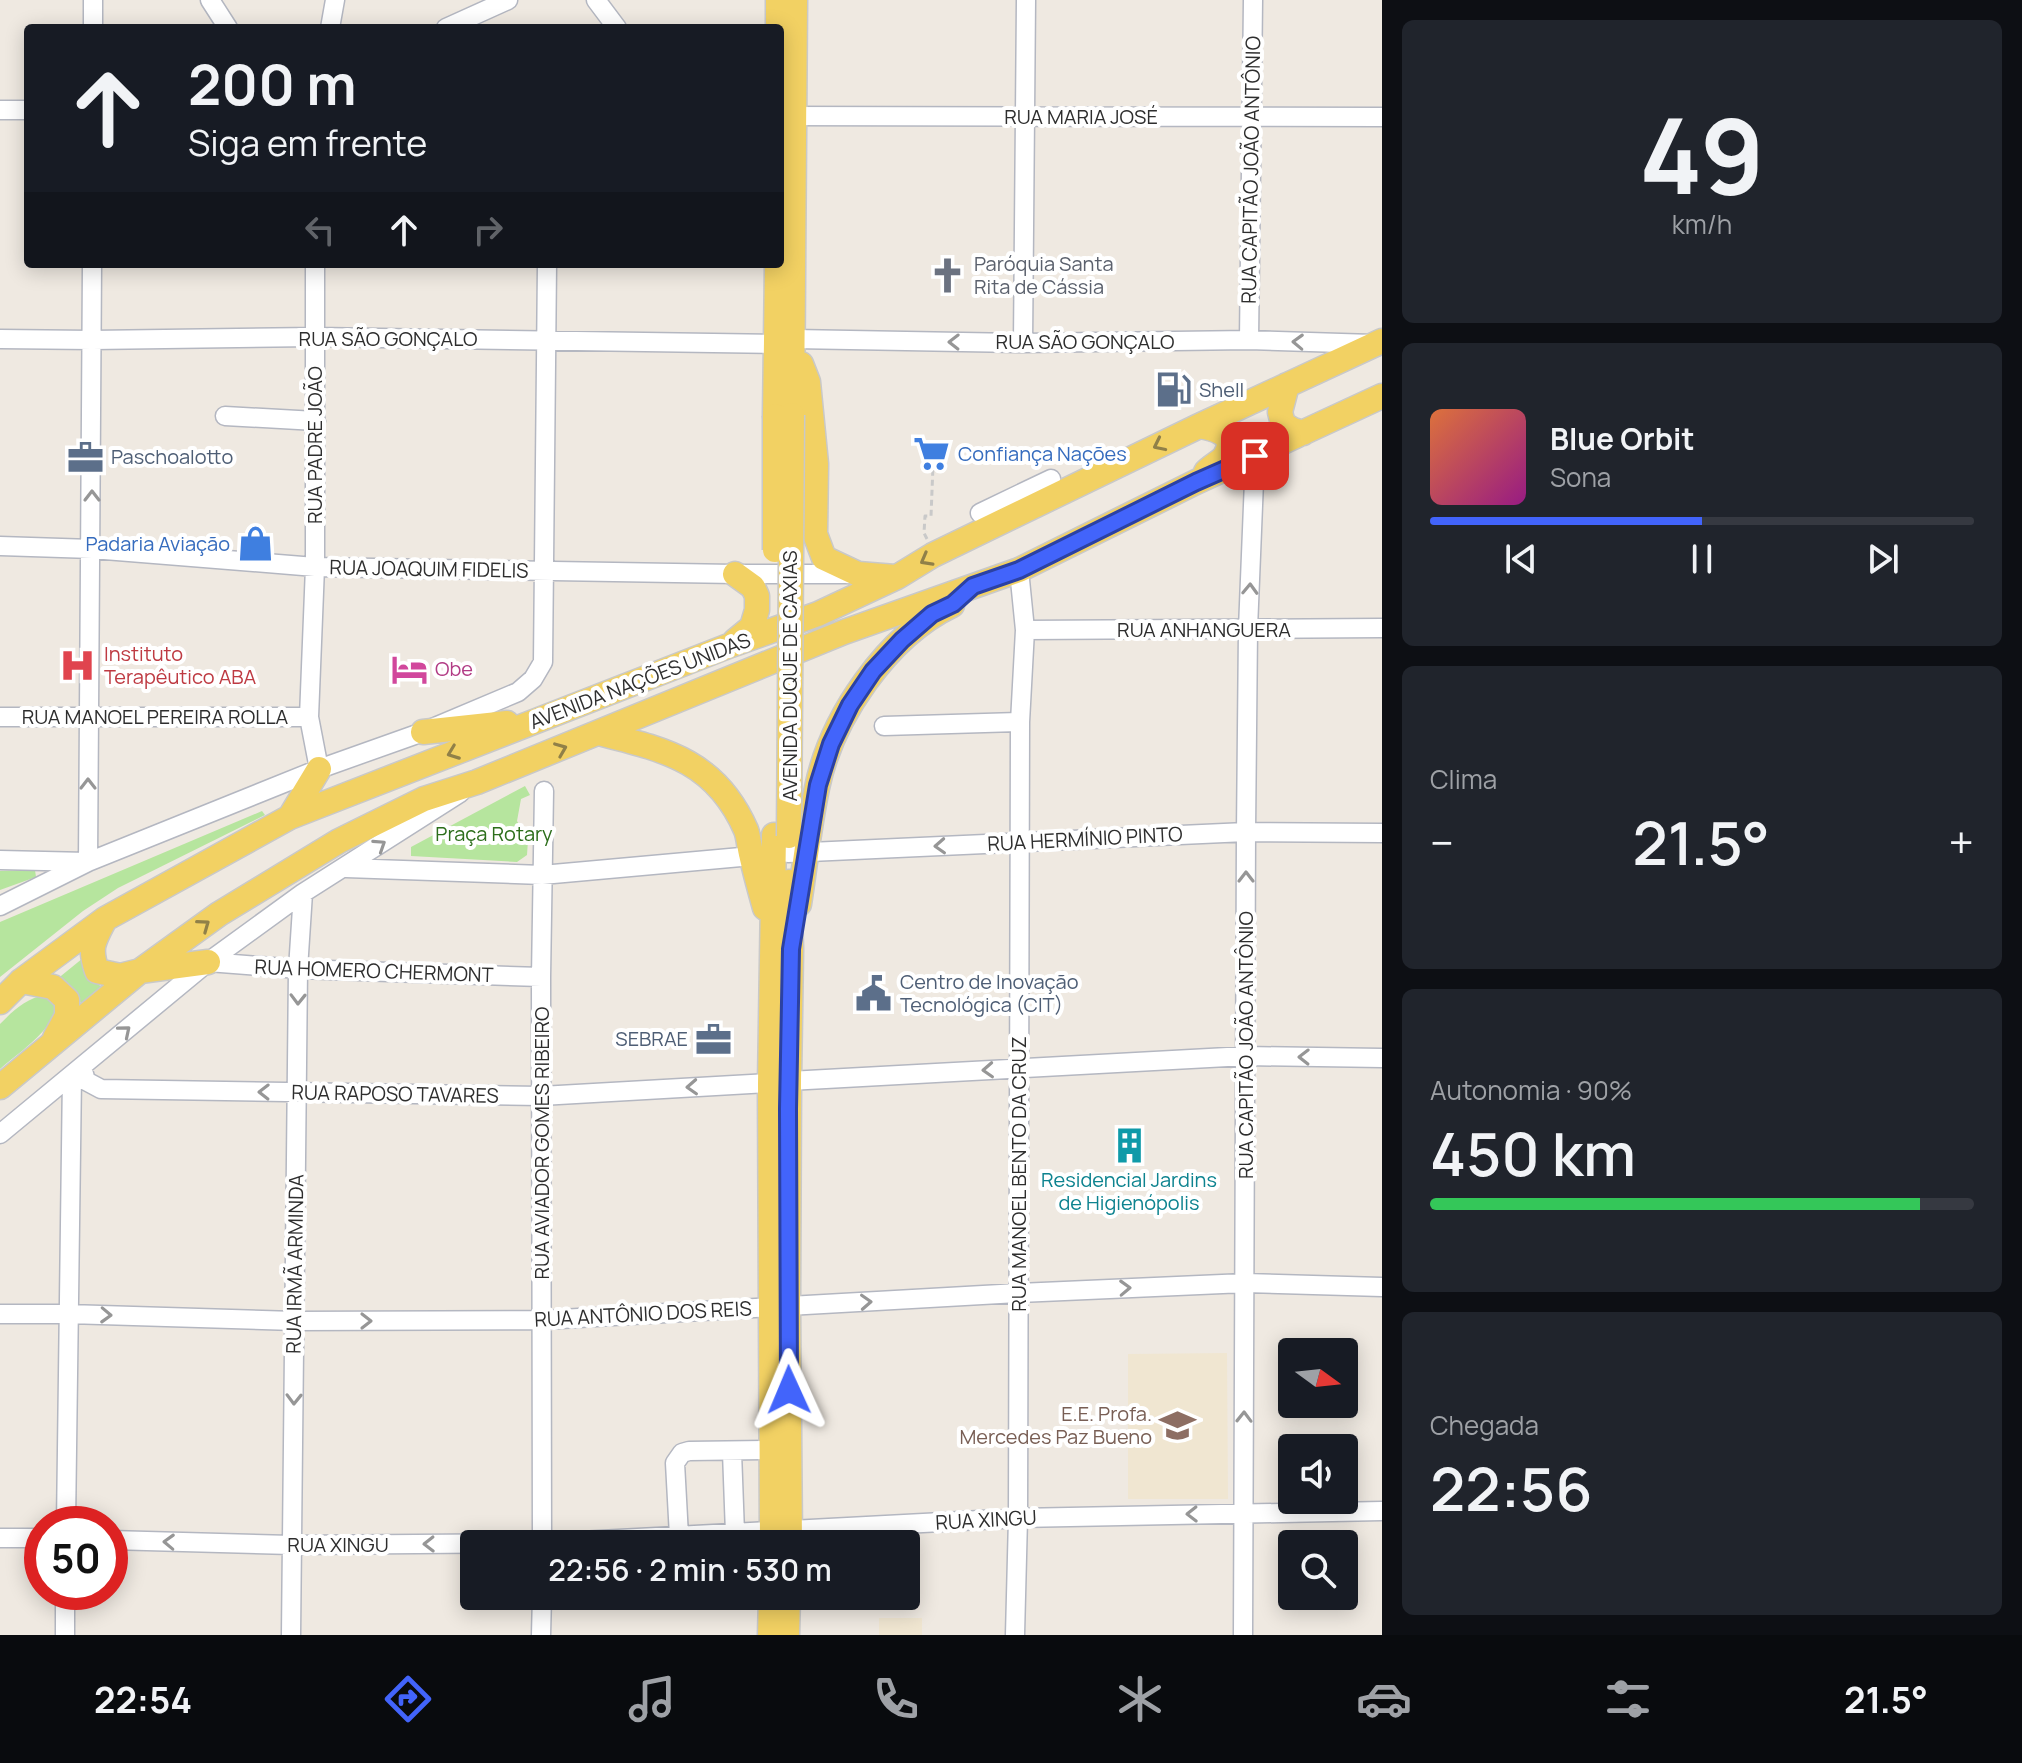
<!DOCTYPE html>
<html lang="pt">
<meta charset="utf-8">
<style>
body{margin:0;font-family:Manrope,sans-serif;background:#20242c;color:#f1f3f6;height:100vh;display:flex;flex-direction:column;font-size:30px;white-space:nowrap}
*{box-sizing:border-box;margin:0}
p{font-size:26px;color:#9ea1a6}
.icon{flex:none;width:44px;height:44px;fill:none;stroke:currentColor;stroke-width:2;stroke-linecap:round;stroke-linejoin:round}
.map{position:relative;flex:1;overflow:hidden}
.side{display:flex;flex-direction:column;gap:20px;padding:20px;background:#0d0f14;width:640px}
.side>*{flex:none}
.guide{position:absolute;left:24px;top:24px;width:760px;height:244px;border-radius:8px;box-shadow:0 4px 20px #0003;background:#171b24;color:#f1f3f6;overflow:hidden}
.needle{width:52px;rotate:105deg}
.controls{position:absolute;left:1278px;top:1338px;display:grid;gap:16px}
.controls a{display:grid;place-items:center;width:80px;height:80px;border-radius:8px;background:#171b24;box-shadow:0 4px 20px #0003;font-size:40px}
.speed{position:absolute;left:24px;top:1506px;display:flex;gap:16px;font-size:40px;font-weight:700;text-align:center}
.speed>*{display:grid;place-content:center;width:104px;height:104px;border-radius:50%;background:#171b24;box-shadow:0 4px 20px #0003;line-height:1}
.speed .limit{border:12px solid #d22;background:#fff;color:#111}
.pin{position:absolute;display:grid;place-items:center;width:68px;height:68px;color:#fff;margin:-34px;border-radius:16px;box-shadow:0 4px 12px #0006}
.me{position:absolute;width:88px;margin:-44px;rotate:359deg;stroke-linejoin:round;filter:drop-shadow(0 0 6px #0008)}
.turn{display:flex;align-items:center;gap:28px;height:168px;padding:0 32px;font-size:36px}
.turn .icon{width:104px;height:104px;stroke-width:2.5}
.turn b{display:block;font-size:56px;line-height:68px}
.lanes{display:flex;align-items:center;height:76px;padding:0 32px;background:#0003;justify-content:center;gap:40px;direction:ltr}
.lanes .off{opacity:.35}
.big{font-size:60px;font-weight:600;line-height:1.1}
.side .widget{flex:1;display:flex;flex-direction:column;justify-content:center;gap:12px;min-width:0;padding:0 28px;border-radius:12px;background:#20242c}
.side .dial{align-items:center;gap:0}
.dial b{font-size:104px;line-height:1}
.song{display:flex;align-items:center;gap:24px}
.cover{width:96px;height:96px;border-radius:12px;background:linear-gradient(135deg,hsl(20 70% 55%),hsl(310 70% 35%))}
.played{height:8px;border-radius:4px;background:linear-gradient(90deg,#4264fb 50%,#363941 50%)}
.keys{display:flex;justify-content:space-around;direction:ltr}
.heat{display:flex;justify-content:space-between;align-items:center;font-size:44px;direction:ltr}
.charge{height:12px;border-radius:6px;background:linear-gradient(90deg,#34c759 90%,#363941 0)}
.trip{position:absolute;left:460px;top:1530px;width:460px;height:80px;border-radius:8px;background:#171b24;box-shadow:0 4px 20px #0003;font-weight:600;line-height:80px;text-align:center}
.dock{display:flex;height:128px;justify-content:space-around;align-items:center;background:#090b0e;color:#9ea1a6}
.dock .icon{width:56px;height:56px}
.dock .active{color:#4264fb}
.dock b{font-size:36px;color:#f1f3f6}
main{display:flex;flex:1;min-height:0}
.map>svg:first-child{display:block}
.education{fill:#f0e6d1}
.green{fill:#b6e59e}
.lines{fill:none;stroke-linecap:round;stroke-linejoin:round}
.minor-casing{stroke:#b4b7c1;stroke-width:21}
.major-casing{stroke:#c9c9c9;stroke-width:27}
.path{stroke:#c9c9c9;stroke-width:3;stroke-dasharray:6 4;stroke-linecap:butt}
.minor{stroke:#fff;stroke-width:18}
.major{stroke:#f2d163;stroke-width:24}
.major-bridge-casing{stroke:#c9c9c9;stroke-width:27;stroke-linecap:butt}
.major-bridge{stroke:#f2d163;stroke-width:24}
.oneway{stroke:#969696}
.oneway2{stroke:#908048}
.route-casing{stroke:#2b41a3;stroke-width:20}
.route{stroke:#4264fb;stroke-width:14}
.labels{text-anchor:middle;stroke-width:8;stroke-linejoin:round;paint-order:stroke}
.street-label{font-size:20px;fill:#2e2e2e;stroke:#fff}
.worship-label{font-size:20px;fill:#5b616d;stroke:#fff;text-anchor:start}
.service-label{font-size:20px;fill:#4e5e75;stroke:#fff;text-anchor:start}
.shop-label{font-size:20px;fill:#366cbe;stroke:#fff;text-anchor:start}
.health-label{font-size:20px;fill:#be3a42;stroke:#fff;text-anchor:start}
.hotel-label{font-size:20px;fill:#b23c85;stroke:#fff;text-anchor:start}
.park-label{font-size:20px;fill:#2c6e1b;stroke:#fff}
.culture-label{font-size:20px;fill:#0d838f;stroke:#fff}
.education-label{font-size:20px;fill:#785e54;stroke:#fff;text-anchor:end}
</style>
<main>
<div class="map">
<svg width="1382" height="1635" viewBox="0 0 1382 1635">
<rect width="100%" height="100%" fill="#efe9e1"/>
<path class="education" d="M1227 1353 1228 1499H1128V1354Z
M879 1618H922V1635H879Z"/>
<path class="green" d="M525 786 530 795 521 799 517 821 528 840 527 855 517 862 411 856V847Z
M262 811 265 815 118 888 83 911 0 977V922Z
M35 870 36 877 0 890V871Z
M88 954C89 969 90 982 106 989L84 1009C77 995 72 984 56 980Z
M46 995 58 1006C50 1032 21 1051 0 1069V1024C14 1010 26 998 46 995Z"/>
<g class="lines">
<defs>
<path id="minor" d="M210 0 228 28
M596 0 617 28
M93 28V0
M330 28 335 0
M446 28 508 0
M0 110H28
M780 116 1382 117
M315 264V567L309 717 319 769
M0 339 92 340 315 337 776 344
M794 339 1023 343 1249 340 1373 344
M1249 340 1253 0
M1023 343 1026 0
M225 416 316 421
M980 513 1051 479
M0 546 92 549 315 567 735 574H852
M1025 630 1382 628
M0 717H309
M884 726 1020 722
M788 853 1246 832 1382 833
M0 860 88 862 92 264
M346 868 542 875 752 856
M0 906 88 862 319 769 423 732 518 692 533 679 543 662 547 264
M208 962 298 969 541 977
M82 1067 86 1081 101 1089 541 1096 770 1083
M789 1081 1246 1056 1382 1058
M0 1134 208 962 303 893 460 793
M0 1314H68L295 1321 543 1320 1019 1293 1245 1283 1382 1287
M732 1452 735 1533
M66 1524 72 1075
M679 1536 675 1463 682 1453 689 1451 772 1450
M0 1538H42
M110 1540 291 1545 542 1543 1018 1518 1382 1511
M542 1544 541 977 544 791
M65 1635V1592
M291 1635 298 969 303 893
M541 1635 542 1596
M1015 1635 1018 1518 1020 722 1025 630 1019 570
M1243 1635 1246 832 1248 629 1255 456"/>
<path id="major" d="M778 28V0
M801 364 808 382 816 464 815 534 824 558 858 574 895 577
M1287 385 1280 412 1283 424 1293 430 1303 433
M792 415 795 0
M775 416 777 264
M1199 426C1213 428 1237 434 1226 454 1223 461 1211 466 1206 472
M735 574 753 587 757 596V610L752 627 735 641
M423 732 507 723
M599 733C666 750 716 761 746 830 749 838 749 846 751 854 755 872 760 890 765 908
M290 817 319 769
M789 882 791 949 789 1081 788 1306 790 1544
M799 904C805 865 809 826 817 788 831 718 887 636 952 605
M104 921C93 942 89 948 97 971L120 976 140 971 208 962
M21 981 53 987 67 1000V1016L55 1038
M0 1002 21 981 105 919 290 817 731 645 818 614 897 577 933 555 1199 426 1382 341
M0 1087 140 971 219 914 339 841 424 799 477 782 844 632 1019 570 1196 482 1382 396
M772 1544 770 1083 774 835
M770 1635 771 1596
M787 1635 788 1596"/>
</defs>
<use href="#minor" class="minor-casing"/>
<use href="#major" class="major-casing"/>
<path class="path" d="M927 539 924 533 925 516H931L933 466"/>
<use href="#minor" class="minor"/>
<use href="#major" class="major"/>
<defs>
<path id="major-bridge" d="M775 550V416
M789 836 792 415"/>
</defs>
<use href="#major-bridge" class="major-bridge-casing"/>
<use href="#major-bridge" class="major-bridge"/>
</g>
<defs><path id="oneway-chevron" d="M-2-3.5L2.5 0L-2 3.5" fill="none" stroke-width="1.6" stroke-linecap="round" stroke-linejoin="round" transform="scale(2)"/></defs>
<g class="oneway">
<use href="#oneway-chevron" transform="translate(954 342) rotate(-179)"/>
<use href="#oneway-chevron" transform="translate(1298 342) rotate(-178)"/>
<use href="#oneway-chevron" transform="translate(92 496) rotate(-90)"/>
<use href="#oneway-chevron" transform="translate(1250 589) rotate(-88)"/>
<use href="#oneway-chevron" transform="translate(88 784) rotate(-90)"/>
<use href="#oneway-chevron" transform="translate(380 845) rotate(-33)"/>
<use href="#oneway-chevron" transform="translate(940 846) rotate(177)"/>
<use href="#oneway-chevron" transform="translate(1246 877) rotate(-90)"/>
<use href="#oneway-chevron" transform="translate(298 999) rotate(91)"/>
<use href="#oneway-chevron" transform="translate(125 1031) rotate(-40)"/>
<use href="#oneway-chevron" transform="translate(1304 1057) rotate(-179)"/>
<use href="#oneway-chevron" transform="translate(988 1070) rotate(177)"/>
<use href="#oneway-chevron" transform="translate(692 1087) rotate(177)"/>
<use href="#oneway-chevron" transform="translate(264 1092) rotate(-179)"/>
<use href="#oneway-chevron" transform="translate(1125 1288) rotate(-2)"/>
<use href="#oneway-chevron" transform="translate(866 1302) rotate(-3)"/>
<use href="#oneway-chevron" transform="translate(106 1315) rotate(2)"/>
<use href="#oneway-chevron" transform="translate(366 1321)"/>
<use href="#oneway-chevron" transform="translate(294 1399) rotate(91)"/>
<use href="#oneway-chevron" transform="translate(1244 1417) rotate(-89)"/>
<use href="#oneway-chevron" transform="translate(1192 1514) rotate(179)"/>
<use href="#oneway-chevron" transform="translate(169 1542) rotate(-178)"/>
<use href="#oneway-chevron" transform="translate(429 1544) rotate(179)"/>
</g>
<g class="oneway2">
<use href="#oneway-chevron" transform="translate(1159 445) rotate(154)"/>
<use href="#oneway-chevron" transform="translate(926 560) rotate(151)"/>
<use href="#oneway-chevron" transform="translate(561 749) rotate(-22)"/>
<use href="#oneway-chevron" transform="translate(453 753) rotate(159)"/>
<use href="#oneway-chevron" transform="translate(204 925) rotate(-36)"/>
</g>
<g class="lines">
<defs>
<path id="route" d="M789 1390 788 1109 791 949 818 785 831 744 850 705 873 671 902 640 932 614 953 604 973 586 1019 570 1196 482 1255 456"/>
</defs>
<use href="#route" class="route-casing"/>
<use href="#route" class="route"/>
</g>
<defs>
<symbol id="church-bare" viewBox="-9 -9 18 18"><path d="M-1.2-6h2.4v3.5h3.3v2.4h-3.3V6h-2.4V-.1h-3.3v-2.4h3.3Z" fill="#6b7280" stroke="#fff" stroke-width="2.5" paint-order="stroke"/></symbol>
<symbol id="fuel-bare" viewBox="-9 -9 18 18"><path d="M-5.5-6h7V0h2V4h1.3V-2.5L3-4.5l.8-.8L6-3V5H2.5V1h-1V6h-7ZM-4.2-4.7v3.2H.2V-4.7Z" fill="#5c6f8a" stroke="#fff" stroke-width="2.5" paint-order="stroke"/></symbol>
<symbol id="supermarket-bare" viewBox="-9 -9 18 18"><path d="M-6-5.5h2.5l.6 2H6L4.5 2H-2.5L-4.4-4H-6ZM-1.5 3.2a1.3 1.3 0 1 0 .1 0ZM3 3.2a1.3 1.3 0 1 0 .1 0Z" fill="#3f7fe0" stroke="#fff" stroke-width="2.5" paint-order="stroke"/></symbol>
<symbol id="office-bare" viewBox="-9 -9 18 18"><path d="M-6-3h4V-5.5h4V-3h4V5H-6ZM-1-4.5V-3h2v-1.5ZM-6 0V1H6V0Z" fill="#5c6f8a" stroke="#fff" stroke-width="2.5" paint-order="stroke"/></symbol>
<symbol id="shop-bare" viewBox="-9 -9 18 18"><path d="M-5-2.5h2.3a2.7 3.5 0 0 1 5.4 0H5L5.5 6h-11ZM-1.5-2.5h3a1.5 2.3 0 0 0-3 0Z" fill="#3f7fe0" stroke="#fff" stroke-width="2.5" paint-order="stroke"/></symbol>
<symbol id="hospital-bare" viewBox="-9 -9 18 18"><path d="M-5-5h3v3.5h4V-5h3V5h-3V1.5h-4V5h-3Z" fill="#e0444e" stroke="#fff" stroke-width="2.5" paint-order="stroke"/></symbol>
<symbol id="hotel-bare" viewBox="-9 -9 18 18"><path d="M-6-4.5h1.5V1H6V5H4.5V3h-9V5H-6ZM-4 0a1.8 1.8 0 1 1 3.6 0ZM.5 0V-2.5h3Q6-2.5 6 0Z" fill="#d1479c" stroke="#fff" stroke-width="2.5" paint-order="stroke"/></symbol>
<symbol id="civic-bare" viewBox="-9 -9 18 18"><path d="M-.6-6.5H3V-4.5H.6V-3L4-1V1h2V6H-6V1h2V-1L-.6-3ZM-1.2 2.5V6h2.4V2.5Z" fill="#5c6f8a" stroke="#fff" stroke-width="2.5" paint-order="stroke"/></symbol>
<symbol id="building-bare" viewBox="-9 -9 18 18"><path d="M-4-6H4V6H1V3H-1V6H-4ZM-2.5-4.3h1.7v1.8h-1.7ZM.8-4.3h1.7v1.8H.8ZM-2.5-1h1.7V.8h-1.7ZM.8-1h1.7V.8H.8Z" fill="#0f9aa8" stroke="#fff" stroke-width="2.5" paint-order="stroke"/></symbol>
<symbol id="school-bare" viewBox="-9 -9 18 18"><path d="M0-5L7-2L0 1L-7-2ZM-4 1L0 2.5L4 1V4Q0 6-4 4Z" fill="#8d6e63" stroke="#fff" stroke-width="2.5" paint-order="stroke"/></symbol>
</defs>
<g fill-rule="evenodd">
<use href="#church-bare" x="922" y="250" width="51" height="51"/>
<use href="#fuel-bare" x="1148" y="364" width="51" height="51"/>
<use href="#supermarket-bare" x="906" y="428" width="51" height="51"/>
<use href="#office-bare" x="60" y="432" width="51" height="51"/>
<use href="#shop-bare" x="230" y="518" width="51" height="51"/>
<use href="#hospital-bare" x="52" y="640" width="51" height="51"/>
<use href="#hotel-bare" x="384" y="644" width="51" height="51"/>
<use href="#civic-bare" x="848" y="968" width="51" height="51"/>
<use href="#office-bare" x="688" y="1014" width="51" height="51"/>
<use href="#building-bare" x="1104" y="1120" width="51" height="51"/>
<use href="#school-bare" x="1152" y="1400" width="51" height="51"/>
</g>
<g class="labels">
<g class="street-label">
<text x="1081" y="124">RUA MARIA JOSÉ</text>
<text transform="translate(1251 170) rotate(-89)" y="7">RUA CAPITÃO JOÃO ANTÔNIO</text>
<text x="388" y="346">RUA SÃO GONÇALO</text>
<text x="1085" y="349">RUA SÃO GONÇALO</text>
<text transform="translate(315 445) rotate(-90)" y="7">RUA PADRE JOÃO</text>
<text transform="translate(429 569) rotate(1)" y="7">RUA JOAQUIM FIDELIS</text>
<text x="1204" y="637">RUA ANHANGUERA</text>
<text transform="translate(790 676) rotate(-90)" y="7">AVENIDA DUQUE DE CAXIAS</text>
<text transform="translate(640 681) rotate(-21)" y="7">AVENIDA NAÇÕES UNIDAS</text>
<text x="155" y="724">RUA MANOEL PEREIRA ROLLA</text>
<text transform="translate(1085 839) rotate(-3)" y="7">RUA HERMÍNIO PINTO</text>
<text transform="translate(374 971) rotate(2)" y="7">RUA HOMERO CHERMONT</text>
<text transform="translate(1246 1045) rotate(-90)" y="7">RUA CAPITÃO JOÃO ANTÔNIO</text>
<text transform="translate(395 1094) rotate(1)" y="7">RUA RAPOSO TAVARES</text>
<text transform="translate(542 1143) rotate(-90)" y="7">RUA AVIADOR GOMES RIBEIRO</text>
<text transform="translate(1019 1174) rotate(-90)" y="7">RUA MANOEL BENTO DA CRUZ</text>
<text transform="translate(295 1264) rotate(-89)" y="7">RUA IRMÃ ARMINDA</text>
<text transform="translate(643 1314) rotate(-3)" y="7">RUA ANTÔNIO DOS REIS</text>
<text transform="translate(986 1520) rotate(-3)" y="7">RUA XINGU</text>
<text x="338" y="1552">RUA XINGU</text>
</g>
<g class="worship-label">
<text x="974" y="271">Paróquia Santa<tspan x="974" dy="23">Rita de Cássia</tspan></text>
</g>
<g class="service-label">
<text x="1199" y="397">Shell</text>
<text x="111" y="464">Paschoalotto</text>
<text x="900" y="989">Centro de Inovação<tspan x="900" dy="23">Tecnológica (CIT)</tspan></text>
<text x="688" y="1046" text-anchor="end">SEBRAE</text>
</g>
<g class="shop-label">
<text x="958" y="461">Confiança Nações</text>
<text x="230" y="551" text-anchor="end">Padaria Aviação</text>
</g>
<g class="health-label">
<text x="104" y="661">Instituto<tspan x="104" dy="23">Terapêutico ABA</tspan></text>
</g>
<g class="hotel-label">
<text x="435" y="676">Obe</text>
</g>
<g class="park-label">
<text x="494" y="841">Praça Rotary</text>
</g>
<g class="culture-label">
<text x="1129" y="1187">Residencial Jardins<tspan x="1129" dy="23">de Higienópolis</tspan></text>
</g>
<g class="education-label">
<text x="1152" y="1421">E.E. Profa.<tspan x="1152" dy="23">Mercedes Paz Bueno</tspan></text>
</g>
</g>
</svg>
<div class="controls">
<a><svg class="needle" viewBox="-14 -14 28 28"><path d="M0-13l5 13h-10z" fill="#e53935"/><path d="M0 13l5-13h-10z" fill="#9ea1a6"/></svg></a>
<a><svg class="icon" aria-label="sound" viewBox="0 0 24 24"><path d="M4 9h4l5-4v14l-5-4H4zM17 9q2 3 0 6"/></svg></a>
<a><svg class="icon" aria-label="search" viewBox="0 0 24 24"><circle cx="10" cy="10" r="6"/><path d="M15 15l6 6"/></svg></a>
</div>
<div class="speed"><div class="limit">50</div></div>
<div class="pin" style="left:1255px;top:456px;background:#d93025"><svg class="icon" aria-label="arrive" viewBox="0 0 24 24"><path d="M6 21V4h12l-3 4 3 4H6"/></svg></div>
<svg class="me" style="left:789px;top:1390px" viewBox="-20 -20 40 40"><path d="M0-17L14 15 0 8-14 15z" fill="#4264fb" stroke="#fff" stroke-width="4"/></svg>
<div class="trip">22:56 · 2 min · 530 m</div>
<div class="guide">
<div class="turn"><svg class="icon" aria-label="ahead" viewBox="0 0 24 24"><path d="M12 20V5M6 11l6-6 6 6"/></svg><div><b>200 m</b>Siga em frente</div></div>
<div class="lanes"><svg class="icon off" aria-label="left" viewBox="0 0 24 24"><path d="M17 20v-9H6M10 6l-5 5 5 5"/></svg><svg class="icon" aria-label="ahead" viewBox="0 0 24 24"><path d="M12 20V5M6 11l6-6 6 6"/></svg><svg class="icon off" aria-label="right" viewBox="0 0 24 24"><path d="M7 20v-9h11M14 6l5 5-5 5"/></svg></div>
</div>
</div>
<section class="side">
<div class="widget dial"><b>49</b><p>km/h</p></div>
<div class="widget">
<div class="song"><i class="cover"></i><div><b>Blue Orbit</b><p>Sona</p></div></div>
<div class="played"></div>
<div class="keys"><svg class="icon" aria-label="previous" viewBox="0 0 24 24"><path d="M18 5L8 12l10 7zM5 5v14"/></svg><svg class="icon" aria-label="pause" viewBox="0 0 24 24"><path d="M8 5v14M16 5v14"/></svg><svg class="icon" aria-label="next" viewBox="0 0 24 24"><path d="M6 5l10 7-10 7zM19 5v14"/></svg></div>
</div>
<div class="widget"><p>Clima</p>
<div class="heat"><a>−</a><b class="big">21.5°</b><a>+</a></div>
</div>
<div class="widget"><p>Autonomia · 90%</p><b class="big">450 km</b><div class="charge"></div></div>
<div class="widget"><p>Chegada</p><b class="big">22:56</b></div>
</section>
</main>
<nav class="dock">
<b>22:54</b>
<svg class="icon active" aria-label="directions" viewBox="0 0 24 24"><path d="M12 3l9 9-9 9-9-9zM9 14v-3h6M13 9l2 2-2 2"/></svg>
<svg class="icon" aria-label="music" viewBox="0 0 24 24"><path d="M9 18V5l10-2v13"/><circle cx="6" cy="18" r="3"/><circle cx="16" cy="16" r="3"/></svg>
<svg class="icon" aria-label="phone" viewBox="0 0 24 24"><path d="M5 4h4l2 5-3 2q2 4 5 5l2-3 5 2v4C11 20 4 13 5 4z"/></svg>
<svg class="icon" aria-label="climate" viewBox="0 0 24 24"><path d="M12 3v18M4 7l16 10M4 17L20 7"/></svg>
<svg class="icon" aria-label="car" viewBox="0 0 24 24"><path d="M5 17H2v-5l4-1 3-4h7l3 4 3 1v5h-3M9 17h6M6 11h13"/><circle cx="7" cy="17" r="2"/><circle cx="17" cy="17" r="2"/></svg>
<svg class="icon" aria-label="filters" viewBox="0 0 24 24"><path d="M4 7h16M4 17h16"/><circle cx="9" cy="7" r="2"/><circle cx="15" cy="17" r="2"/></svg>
<b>21.5°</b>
</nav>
